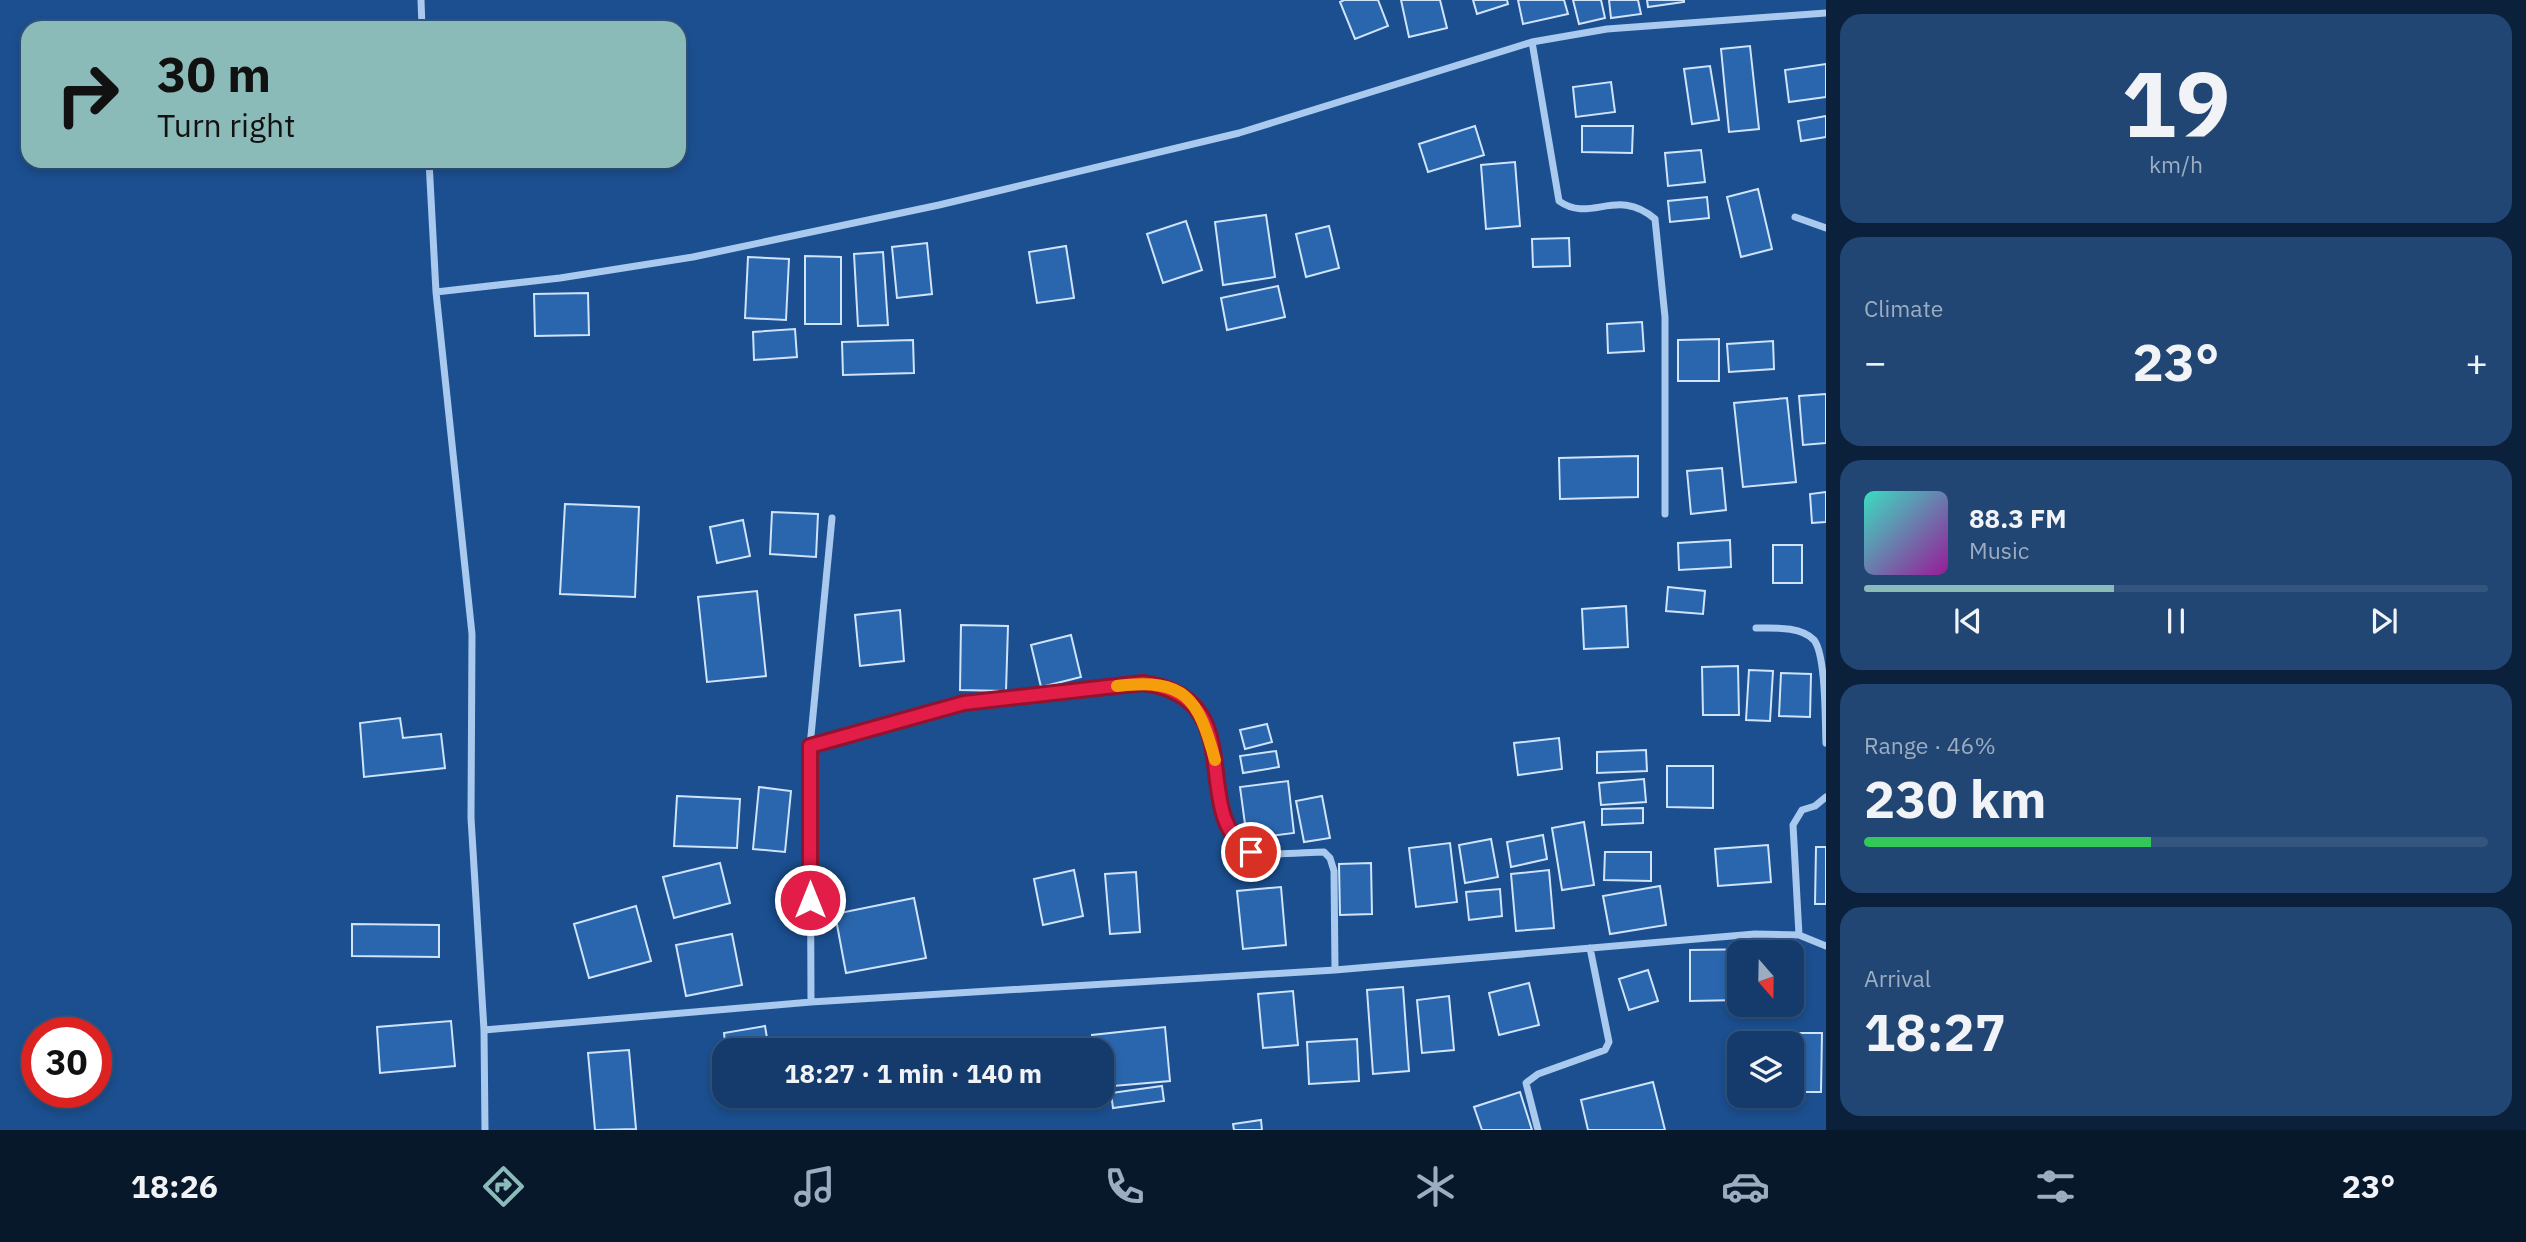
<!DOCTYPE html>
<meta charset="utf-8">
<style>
body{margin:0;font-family:"IBM Plex Sans",sans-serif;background:#214673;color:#f1f3f6;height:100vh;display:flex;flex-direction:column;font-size:26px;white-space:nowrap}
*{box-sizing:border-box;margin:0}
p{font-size:23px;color:#9dadc1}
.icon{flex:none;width:38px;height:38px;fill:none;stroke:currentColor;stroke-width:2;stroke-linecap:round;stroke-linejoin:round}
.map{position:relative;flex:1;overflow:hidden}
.drawer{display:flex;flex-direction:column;gap:14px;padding:14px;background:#0b203b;width:700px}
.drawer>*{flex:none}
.hud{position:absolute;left:21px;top:21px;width:665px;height:147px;border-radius:21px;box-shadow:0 4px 10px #0003,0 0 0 2px #33557e;background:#8bbbb9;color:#111;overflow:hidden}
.needle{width:46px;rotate:160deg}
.controls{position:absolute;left:1727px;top:940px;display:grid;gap:14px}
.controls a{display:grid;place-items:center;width:77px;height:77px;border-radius:14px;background:#143b6b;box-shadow:0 4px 10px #0003,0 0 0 2px #33557e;font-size:35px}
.speed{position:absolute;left:21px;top:1017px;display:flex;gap:14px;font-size:35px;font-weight:700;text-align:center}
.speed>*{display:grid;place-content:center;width:91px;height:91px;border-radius:50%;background:#143b6b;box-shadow:0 4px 10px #0003,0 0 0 2px #33557e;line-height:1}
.speed .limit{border:10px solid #d22;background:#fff;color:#111}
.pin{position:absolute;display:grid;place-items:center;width:60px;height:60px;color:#fff;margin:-30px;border:4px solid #fff;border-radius:50%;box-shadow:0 2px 7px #0007}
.me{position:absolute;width:77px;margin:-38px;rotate:0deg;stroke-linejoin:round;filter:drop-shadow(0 0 5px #0008)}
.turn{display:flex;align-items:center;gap:24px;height:147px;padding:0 21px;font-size:32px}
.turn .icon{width:91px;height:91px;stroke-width:2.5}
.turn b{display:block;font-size:49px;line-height:60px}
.big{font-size:52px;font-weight:800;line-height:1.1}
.drawer .tile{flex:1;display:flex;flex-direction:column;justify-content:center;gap:10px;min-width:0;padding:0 24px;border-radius:21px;background:#214673}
.drawer .dial{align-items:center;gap:0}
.dial b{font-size:91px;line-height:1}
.song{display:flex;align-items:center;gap:21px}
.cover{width:84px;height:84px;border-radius:10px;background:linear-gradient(135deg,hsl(170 70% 55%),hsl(300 70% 35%))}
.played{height:7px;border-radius:4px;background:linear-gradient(90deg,#8bbbb9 40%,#33557e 40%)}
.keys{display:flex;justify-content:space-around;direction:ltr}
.heat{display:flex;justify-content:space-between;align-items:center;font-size:38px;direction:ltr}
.charge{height:10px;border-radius:5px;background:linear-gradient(90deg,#34c759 46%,#33557e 0)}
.trip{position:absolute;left:712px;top:1038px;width:402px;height:70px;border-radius:21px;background:#143b6b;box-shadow:0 4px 10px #0003,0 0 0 2px #33557e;font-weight:800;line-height:70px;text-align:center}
.dock{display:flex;height:112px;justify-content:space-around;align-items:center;background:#08182b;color:#9dadc1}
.dock .icon{width:49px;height:49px}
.dock .active{color:#8bbbb9}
.dock b{font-size:32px;color:#f1f3f6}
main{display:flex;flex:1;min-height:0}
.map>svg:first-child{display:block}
.building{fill:#2a66ad;stroke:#cfe3fa;stroke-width:2}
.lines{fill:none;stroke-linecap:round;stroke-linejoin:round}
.minor{stroke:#a9c9ee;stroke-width:7}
.route-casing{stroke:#92132f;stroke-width:18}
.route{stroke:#e11d48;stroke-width:12}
.slow{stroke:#f59e0b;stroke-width:12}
</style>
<main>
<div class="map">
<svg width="1826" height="1130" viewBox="0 0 1826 1130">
<rect width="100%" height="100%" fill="#1b4f8f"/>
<path class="building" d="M1344 0H1378L1388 26 1355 39 1340 2Z
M1401 0H1440L1447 28 1409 37Z
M1473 0H1507L1508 4 1477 14Z
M1518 0H1564L1568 14 1523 24Z
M1573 0H1601L1605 18 1579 24Z
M1609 0H1638L1641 14 1611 18Z
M1647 0H1684V2L1648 7Z
M1750 46 1759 129 1729 132 1721 49Z
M1826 64V97L1789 102 1785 70Z
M1710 66 1719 120 1692 124 1684 69Z
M1611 82 1615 112 1576 117 1573 87Z
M1826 116V137L1801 141 1798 121Z
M1475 126 1484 155 1428 172 1419 144Z
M1582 126H1633L1632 153 1582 152Z
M1701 150 1705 182 1668 186 1665 153Z
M1515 162 1520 226 1486 229 1481 165Z
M1758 189 1772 249 1741 257 1727 197Z
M1707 197 1709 218 1670 222 1668 201Z
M1266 215 1275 277 1223 285 1215 222Z
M1186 221 1202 270 1163 283 1147 234Z
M1329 226 1339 268 1306 277 1296 234Z
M1569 238 1570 266 1533 267 1532 239Z
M927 243 932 294 897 298 892 247Z
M1066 246 1074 298 1037 303 1029 252Z
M883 252 888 325 858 326 854 254Z
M805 256 841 257V324H805Z
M748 257 789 259 786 320 745 318Z
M1278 286 1285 317 1227 330 1221 298Z
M588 293 589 335 535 336 534 294Z
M1642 322 1644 351 1608 353 1607 324Z
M795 329 797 357 754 360 753 332Z
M1719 339V381H1678V340Z
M913 340 914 373 843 375 842 342Z
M1773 341 1774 369 1729 372 1727 344Z
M1826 394V443L1803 445 1799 396Z
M1787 398 1796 482 1743 487 1734 403Z
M1638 456V497L1560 499 1559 458Z
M1722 468 1726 510 1691 514 1687 471Z
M1826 492V522L1812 523 1810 494Z
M565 504 639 507 635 597 560 594Z
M772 512 818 514 816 557 770 554Z
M743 520 750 556 717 563 710 527Z
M1730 540 1731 567 1679 570 1678 543Z
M1773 545H1802V583H1773Z
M1668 587 1705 591 1703 614 1666 611Z
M757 591 766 676 707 682 698 597Z
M1626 606 1628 647 1584 649 1582 609Z
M900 610 904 661 860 666 855 615Z
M961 625 1008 626 1006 691 960 690Z
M1071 635 1081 677 1041 687 1031 645Z
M1738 666 1739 715H1703L1702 667Z
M1749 670 1773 671 1770 721 1746 720Z
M1781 673 1811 674 1810 717 1779 716Z
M400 718 403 738 441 734 445 768 364 777 360 723Z
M1267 724 1272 742 1245 749 1240 730Z
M1559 738 1562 769 1518 775 1514 743Z
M1646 750 1647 771 1597 773V752Z
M1276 751 1279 767 1243 773 1240 756Z
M1667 766H1713V808L1667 807Z
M1644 779 1646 802 1601 805 1599 783Z
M1288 781 1294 833 1247 839 1240 787Z
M759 787 791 791 785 852 753 849Z
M677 796 740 799 737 848 674 846Z
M1322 796 1330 838 1304 842 1296 801Z
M1643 808V823L1602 825V809Z
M1584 822 1594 885 1562 890 1552 828Z
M1543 835 1547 859 1511 867 1507 842Z
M1491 839 1498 877 1465 883 1459 845Z
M1450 843 1457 902 1416 907 1409 848Z
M1768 845 1771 882 1718 886 1715 849Z
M1816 847H1826V904H1815Z
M1605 852H1651V881L1604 880Z
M720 863 730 903 674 918 663 877Z
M1371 863 1372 914 1340 915 1339 864Z
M1074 870 1083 916 1043 925 1034 879Z
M1549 870 1554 928 1516 931 1511 874Z
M1136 872 1140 932 1110 934 1105 874Z
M1660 886 1666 925 1610 934 1603 896Z
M1281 887 1286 945 1243 949 1237 891Z
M1500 889 1502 916 1469 920 1466 892Z
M914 898 926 958 846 973 835 914Z
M636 906 651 961 589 978 574 924Z
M352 924 439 925V957L352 956Z
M732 934 742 985 686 996 676 945Z
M1762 949V952H1740V1000L1690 1001V950Z
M1648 970 1658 1001 1629 1010 1619 979Z
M1529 983 1539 1025 1499 1035 1489 993Z
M1403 987 1409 1071 1373 1074 1367 990Z
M1293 991 1298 1045 1263 1048 1258 994Z
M1449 996 1454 1050 1422 1053 1417 1000Z
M451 1021 455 1066 380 1073 377 1027Z
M765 1026 769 1050H726L724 1033Z
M1165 1027 1170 1081 1102 1087V1050H1093L1092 1035Z
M1790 1033H1822L1821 1092H1792Z
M1357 1039 1359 1081 1309 1084 1307 1042Z
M629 1050 636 1129 595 1130 588 1053Z
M1653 1082 1665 1130H1588L1581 1100Z
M1162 1086 1164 1101 1113 1108 1111 1093Z
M1520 1092 1532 1130H1482L1474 1107Z
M1261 1120 1262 1130H1234L1233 1124Z"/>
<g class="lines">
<path class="minor" d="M421 0 422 28
M1532 42 1559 201C1591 224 1617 186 1655 219L1665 317V514
M429 161 436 292 472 634 471 818 484 1030 485 1130
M1795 217 1826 228
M436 292 560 278 693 257 939 205 1239 133 1532 42 1607 29 1826 13
M1756 628C1774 628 1801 626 1814 640 1826 655 1825 721 1826 743
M810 746 964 703 1143 683C1156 685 1173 686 1183 694 1227 731 1208 835 1249 851 1264 857 1306 852 1324 852L1330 858 1334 871 1335 970
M1799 935 1793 825 1802 810 1815 806 1826 797
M811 1002 810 746 832 518
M484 1030 811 1002 1335 970 1755 934 1799 935 1826 946
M1538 1130 1526 1083 1538 1074 1605 1050 1609 1042 1590 948"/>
</g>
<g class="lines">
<defs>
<path id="route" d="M810 900V746L964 703 1143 683C1254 698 1186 813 1251 852"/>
</defs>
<use href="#route" class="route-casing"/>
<use href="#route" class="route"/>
<path class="slow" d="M1117 686C1186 678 1198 698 1215 760"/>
</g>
</svg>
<div class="controls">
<a><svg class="needle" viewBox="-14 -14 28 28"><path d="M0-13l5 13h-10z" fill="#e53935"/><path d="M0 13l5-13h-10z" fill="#9dadc1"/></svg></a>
<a><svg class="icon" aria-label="layers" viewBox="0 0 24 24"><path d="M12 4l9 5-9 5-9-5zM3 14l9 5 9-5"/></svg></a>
</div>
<div class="speed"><div class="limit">30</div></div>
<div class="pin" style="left:1251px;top:852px;background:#d93025"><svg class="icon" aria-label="arrive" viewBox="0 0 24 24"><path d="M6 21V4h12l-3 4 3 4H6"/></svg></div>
<svg class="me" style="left:810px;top:900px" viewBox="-20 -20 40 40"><circle r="17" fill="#e11d48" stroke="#fff" stroke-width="3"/><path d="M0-11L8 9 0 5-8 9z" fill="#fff"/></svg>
<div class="trip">18:27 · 1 min · 140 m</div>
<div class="hud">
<div class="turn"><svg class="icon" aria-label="right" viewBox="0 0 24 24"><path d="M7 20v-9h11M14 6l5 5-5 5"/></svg><div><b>30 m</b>Turn right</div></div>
</div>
</div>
<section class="drawer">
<div class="tile dial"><b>19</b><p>km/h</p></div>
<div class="tile"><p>Climate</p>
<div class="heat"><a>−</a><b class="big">23°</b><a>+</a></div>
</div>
<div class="tile">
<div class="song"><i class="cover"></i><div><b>88.3 FM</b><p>Music</p></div></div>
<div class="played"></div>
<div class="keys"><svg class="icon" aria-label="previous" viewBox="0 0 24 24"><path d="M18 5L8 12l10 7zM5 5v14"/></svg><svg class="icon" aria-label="pause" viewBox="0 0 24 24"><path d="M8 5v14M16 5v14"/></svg><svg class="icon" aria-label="next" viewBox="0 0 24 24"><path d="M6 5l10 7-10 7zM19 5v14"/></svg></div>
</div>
<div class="tile"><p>Range · 46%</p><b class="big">230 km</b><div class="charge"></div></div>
<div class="tile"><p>Arrival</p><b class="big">18:27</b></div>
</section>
</main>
<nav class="dock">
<b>18:26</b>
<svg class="icon active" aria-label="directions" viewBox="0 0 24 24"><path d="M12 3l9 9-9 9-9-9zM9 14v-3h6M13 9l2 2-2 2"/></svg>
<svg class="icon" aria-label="music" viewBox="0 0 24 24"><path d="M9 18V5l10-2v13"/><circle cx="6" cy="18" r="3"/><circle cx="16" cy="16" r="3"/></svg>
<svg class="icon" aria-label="phone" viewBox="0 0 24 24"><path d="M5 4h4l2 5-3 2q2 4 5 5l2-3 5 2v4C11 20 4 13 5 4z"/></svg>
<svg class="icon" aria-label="climate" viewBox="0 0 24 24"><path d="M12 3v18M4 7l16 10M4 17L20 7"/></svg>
<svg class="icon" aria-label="car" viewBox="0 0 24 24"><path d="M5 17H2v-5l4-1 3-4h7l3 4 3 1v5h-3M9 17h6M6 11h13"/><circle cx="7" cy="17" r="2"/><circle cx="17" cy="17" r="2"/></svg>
<svg class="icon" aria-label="filters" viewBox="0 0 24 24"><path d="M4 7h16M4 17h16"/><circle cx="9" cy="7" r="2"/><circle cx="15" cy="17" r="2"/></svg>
<b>23°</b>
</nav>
